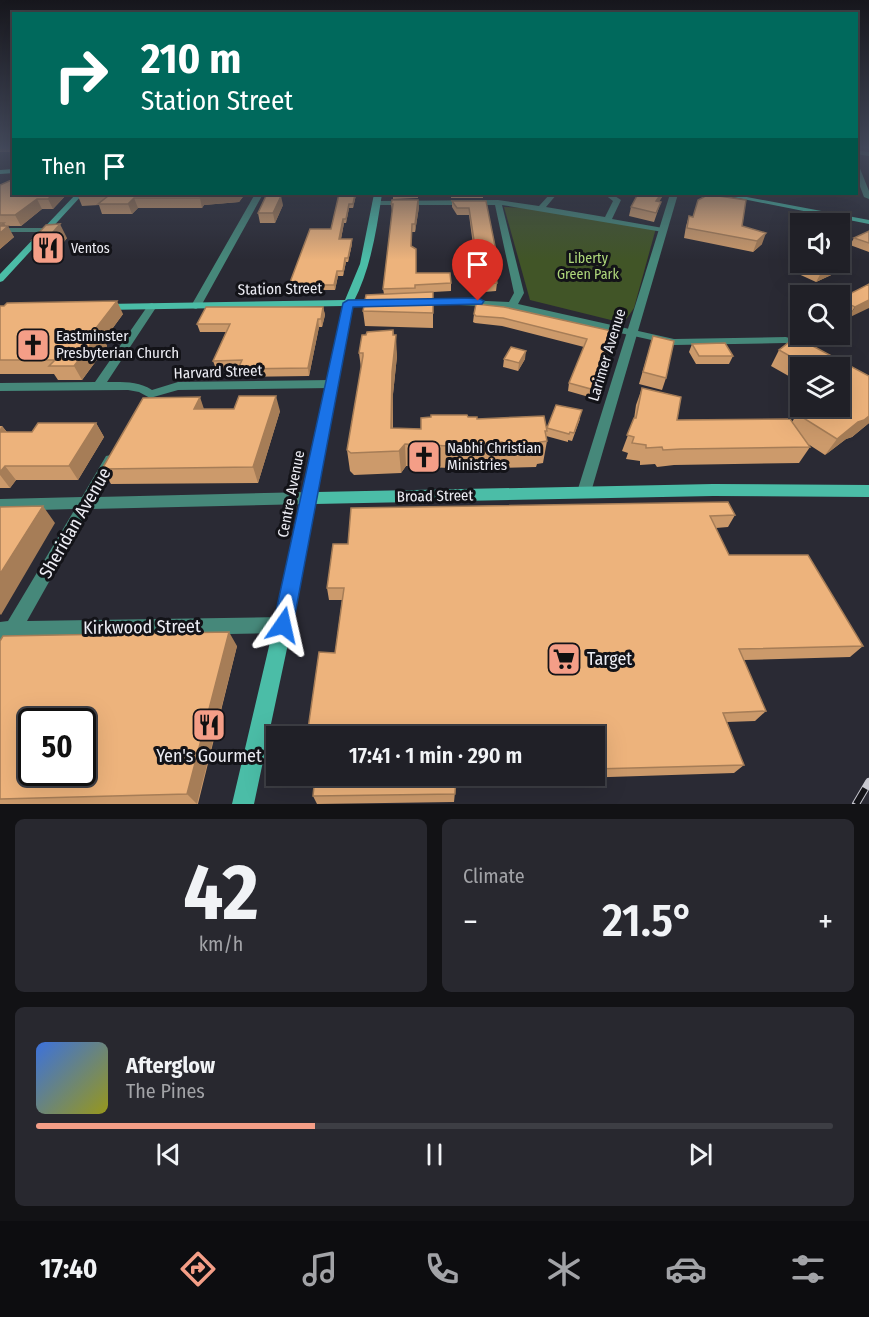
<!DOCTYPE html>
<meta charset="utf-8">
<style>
body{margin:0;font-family:"Fira Sans Condensed",sans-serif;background:#28282f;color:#f1f3f6;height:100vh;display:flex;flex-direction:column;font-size:22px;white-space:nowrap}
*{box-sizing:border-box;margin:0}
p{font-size:20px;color:#a2a3a7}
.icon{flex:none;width:33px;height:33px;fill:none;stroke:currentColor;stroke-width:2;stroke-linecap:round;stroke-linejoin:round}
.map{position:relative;height:804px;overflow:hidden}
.side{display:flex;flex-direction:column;gap:15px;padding:15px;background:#121215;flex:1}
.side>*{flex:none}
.top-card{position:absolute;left:12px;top:12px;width:846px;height:183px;border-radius:0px;box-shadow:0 6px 24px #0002,0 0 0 2px #3d3e44;background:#00695c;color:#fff;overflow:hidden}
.tools{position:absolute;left:790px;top:213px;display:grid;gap:12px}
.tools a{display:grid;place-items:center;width:60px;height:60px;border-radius:0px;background:#202027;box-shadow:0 6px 24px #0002,0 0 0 2px #3d3e44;font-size:30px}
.speed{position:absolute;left:18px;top:708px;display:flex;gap:12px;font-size:30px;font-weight:700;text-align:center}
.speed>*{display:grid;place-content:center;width:78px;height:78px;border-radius:50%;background:#202027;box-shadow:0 6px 24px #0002,0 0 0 2px #3d3e44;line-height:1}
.speed .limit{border:3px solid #111;border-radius:9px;background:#fff;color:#111}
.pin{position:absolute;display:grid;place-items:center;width:51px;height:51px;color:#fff;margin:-62px -26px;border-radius:50% 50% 50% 0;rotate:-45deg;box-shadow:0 0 6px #0007}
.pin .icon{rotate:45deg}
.me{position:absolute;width:66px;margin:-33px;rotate:11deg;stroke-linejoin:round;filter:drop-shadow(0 0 4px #0008)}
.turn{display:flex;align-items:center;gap:21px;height:126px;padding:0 30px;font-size:27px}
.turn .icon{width:78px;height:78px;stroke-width:2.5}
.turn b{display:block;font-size:42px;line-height:51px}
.then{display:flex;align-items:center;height:57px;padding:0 30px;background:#0003;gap:12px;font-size:22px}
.big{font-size:45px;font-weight:600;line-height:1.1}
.side .tile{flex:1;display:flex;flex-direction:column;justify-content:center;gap:9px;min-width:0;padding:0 21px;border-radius:9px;background:#28282f}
.side .dial{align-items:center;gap:0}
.dial b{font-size:78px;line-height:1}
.song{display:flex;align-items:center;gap:18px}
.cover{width:72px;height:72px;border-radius:9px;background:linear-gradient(135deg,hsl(220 70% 55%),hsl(60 70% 35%))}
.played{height:6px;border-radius:3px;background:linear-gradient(90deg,#f49e87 35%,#3d3e44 35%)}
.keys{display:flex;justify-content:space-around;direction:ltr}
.heat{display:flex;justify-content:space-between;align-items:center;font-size:33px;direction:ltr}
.side .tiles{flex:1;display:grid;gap:15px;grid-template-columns:1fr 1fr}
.tile:last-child{grid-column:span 2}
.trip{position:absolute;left:266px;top:726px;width:339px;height:60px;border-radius:0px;background:#202027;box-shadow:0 6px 24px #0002,0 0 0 2px #3d3e44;font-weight:600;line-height:60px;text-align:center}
.dock{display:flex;height:96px;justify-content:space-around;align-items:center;background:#0d0d10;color:#a2a3a7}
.dock .icon{width:42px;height:42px}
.dock .on{color:#f49e87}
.dock b{font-size:27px;color:#f1f3f6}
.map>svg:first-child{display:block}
.green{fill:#415527}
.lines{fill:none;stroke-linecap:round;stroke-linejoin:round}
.minor{fill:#46887a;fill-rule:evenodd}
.tertiary{fill:#46887a;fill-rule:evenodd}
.secondary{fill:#4bbda7;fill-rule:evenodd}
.rail-casing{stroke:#c8c8d0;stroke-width:8}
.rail{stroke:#131318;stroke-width:6;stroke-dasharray:18;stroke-linecap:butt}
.wall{fill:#cc9a6b}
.shaded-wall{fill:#a67d57}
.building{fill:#edb37c;stroke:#a67d57;stroke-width:1.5;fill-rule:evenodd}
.route{fill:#1a73e8;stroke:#114b97;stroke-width:1.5}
.labels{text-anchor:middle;stroke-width:6;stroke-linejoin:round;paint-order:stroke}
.far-poi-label{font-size:14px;fill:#ededf4;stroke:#131318;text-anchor:start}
.far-park-label{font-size:14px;fill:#afd87b;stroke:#131318}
.street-label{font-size:15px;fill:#ededf4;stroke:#131318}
.poi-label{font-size:15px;fill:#ededf4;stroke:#131318;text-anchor:start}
.near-street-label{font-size:18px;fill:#ededf4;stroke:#131318}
.near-poi-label{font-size:18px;fill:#ededf4;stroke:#131318;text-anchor:start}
</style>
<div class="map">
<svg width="869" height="804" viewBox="0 0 869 804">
<rect width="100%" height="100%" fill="#2a2a34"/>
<path class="green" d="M504 207 530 208 656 228 634 308 625 321 619 322 530 300Z"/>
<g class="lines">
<path class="minor" d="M856 150 869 152V156L856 154Z
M856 164 859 166 869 191V199L864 197 856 176Z
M255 194H263L201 306 196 309 193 308 191 306Z
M550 194H557L546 207 605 217 613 201 604 194H612L621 200 612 219 663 228 667 230 663 232 502 205 524 293 518 304 674 339 786 337 810 345 811 347 806 350 785 343 674 345 503 307 415 303V299L418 298 509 302 514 293 495 205H376L372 203 376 201 498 200 539 206Z
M0 228H46L50 230 46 232H0Z
M380 298 385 301 383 303 348 306 343 303 348 300Z
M152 303 157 306 107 382C122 382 139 381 152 390L178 382 332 380 338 384 332 388 178 390 150 398 139 392 128 390 0 391V383L95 382 149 304Z
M111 455 116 456 118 460 97 497 308 492 313 494 315 498 313 502 308 504 90 509 27 621 283 617 289 619 292 625 289 631 283 633 18 638 6 658 0 661V622L8 621 75 509 0 511V499L82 497 106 456Z"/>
<path class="tertiary" d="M670 194H678L591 492 589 496 584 498 579 496 577 492Z"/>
<path class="secondary" d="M14 169V173L0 174V170Z
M76 194H83L3 281 0 282V274Z
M374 194H382C376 232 371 268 353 303L317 492 713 484 869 485V497L713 496 315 504 292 625 254 804H232L274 625 343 306 104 310 99 307 104 304 345 300 360 264Z
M718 194H731L869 220V224Z"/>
<defs>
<path id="rail" d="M856 804 869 782"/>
</defs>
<use href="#rail" class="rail-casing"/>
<use href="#rail" class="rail"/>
</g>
<path class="wall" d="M0 147H14V152H0Z
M0 185 14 194H67L53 209H42L21 226H6L14 237 0 249Z
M245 194 239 202 204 205 202 208H138L132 214H102L99 205 82 206 78 196Z
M339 194 356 195 353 208H349L346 223H344L341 239H352V244L348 262H346L343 276H338L335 290H290L289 285 331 229Z
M393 194H418V198L393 199Z
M451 194H483V198H451Z
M638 194H664L659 201 661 202 654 222 629 216 631 207Z
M418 200 419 207 415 232H412L411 247 416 273 451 283V291L433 292V328L365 326 363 311 384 294 383 289 393 211H392L391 204Z
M452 201H486L496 251 495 258 493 260 497 283 496 291 472 293 471 274H480L478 260H475L469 215H457L452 207Z
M283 205 275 223H260L258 213Z
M689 216 742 226 762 244 753 252 684 238 686 226Z
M869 231V252L850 245 854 238Z
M67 238 54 254H39L32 240Z
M801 259V262H840L842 270 816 282 792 271 798 260Z
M869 284 848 318 840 315V299Z
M476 304 611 337V346L607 357H604L600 369H602L595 391 592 390 589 397 568 391 569 383 584 347 502 326 475 323 473 322 474 314Z
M0 306 123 314 104 340 107 346 82 380H58L54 374H0Z
M323 307 325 315 322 327H319L309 376 241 377 239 368 216 369 213 361 226 332H200L197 324Z
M393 330 397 356 393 394V428L421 429 468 417 477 419 547 429 556 405 580 419 572 441 568 440V442L546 436 547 441 543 463 537 464 536 467 500 468V464L449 468 406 466 401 473 354 475 350 471 347 450 361 368 359 353 366 335Z
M653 336 666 378 662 390 639 384Z
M796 337 869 376V423L852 437 846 439 825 455 808 444 810 447 799 463 674 465 657 467 655 464 640 465V461L626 459 628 453 622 451 634 419 636 405 642 388 681 397 677 420 790 419 792 422 797 414 809 406H840V368H801V383L771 366 779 350Z
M692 344 733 356 729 364H696L689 352Z
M504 359H525L518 371 503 367Z
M204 409 280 411 258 483 111 484 102 469Z
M96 423 104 437 78 480H16L10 488H0V426H2L7 432H32Z
M351 508 735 515 728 527 716 528 729 555 863 646 850 657 744 660 766 711 755 721 727 722 744 765 734 773 456 782 454 802 317 804 313 796 315 776H594V736L335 653 342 600H329L327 588 348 544Z
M0 641 237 646 198 804H0Z"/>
<path class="shaded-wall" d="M53 194H67L53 209 48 199Z
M228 194H245L239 202 204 205 202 208 200 198 201 196Z
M355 194 356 195 353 208V204Z
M661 194H664L654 210 656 201Z
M281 196 283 205 275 223 273 213Z
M134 198 138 208 132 214 128 204Z
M37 199 42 209 21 226 15 215Z
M418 200 419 207 415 232V224Z
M349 204V208L346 223V219Z
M343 219 344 223 340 244 339 239Z
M4 223 7 228 8 226 14 237 0 249V226Z
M60 224 67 238 54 254 47 239Z
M766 233 762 244 753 252 757 241Z
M352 239V244L348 262V258Z
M345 258 346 262 343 276V271Z
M848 259 842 270 816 282 822 271Z
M337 271 338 276 335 290 334 285Z
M869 300V308L848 318 855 307Z
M117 301 123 314 104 340 107 346 82 380 74 366 93 332Z
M323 307 325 315 322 327 321 319Z
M318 319 319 327 309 376 308 368Z
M393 330 394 350 396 335 397 356 393 394 392 450 391 428Z
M526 351 525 359 518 371 519 363Z
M276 396 280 411 258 483 253 467Z
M200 397 205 412 194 409Z
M869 416V423L852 437 846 439 825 455 837 439 858 422Z
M96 423 104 437 78 480 69 466Z
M2 426 13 440 0 435V429Z
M405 444 406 466 401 473 399 451Z
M5 466 16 480 10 488 0 475V472Z
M43 506 55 523 1 615 0 614V574Z
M229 632 237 646 197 804 187 794Z"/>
<path class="building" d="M14 179V194H53L48 199H37L15 215H0V185Z
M82 194H228L201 196 200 198H134L128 204H98L108 196H78Z
M339 194H355L353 204H349L346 219H343L339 239H352L348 258H345L343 271H337L334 285H289L310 229H331Z
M638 194H661L656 201 661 202 656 213 631 207Z
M705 194 746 200 742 226 766 233 757 241 687 228 689 216 693 217 698 200 704 197Z
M266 196H281L273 213H258Z
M392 200H418L415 224H412L411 246 416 249V273H450L451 283 415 285V288L383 289 393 204H391Z
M452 201H486L496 251 493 254 497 283 472 285 471 274H482L478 253H476L469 208H457Z
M0 223H4L0 226H8L0 233Z
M60 224 47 239 32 240 46 225Z
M869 231V243L854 238Z
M840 256 848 259 822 271 803 262H840Z
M869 284V300L855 307 840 300V299Z
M431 292H433V313L363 311 366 295Z
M117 301 93 332H100L74 366H49L55 360H0V306H4L7 303Z
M476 304 504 307 612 331 610 337 613 338 609 349H606L599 368 602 369 597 382 594 381 591 389 569 383 587 339 503 318 476 316 474 314Z
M206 307H323L321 319H318L308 368 238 369 242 360 213 361 230 324H197Z
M393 330V335H396L392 372 391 428 421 429V418L431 417V415H467L468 417H477V419L544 416 547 431H545L547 441 540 442 541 445 503 446 502 442 450 446 405 444 399 451 351 453 347 450 363 356V353H359L362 335H366L367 332Z
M653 336 674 341 666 378 643 372Z
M796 337 869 376V416L864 420 858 422 837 439 797 414 809 406H840V388L843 386 840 384V368H811L779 350Z
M725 343 733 356H699L692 344Z
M511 347 526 351 519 363 504 359Z
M642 388 681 397 677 420 790 419 810 447 681 449 663 450 662 447 646 448V445L632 443 634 437 627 435 634 418H636Z
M239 396H276L253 467 102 469 143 398 200 397 194 409H234Z
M556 405 582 410 574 433 570 432 569 434 547 428Z
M38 423H96L69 466H5L0 472V432H32Z
M728 502 735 515 710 516 729 555H808L863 646 739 649 766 711 723 713 744 765 594 769V736H307L319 652 335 653 344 588H327L333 544H348L351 508Z
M43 506 0 574V507Z
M229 632 187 794 0 799V641L3 636ZM32 722H82V772H32Z
M315 776H456L455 794 313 796Z"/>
<linearGradient id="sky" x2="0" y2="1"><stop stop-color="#17171d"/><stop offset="0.57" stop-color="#444a5c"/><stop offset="1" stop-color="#444a5c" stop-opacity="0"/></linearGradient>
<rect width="869" height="260" fill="url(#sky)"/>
<path class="route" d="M478 298 484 301 482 304 353 307 293 625 290 632 283 635 276 632 273 625 343 303 348 300Z"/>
<defs>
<symbol id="restaurant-square" viewBox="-11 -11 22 22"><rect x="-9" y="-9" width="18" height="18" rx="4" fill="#f49e87" stroke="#131318"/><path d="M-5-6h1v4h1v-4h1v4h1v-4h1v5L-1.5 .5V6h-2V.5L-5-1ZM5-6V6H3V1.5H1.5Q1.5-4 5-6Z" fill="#111"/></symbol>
<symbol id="church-square" viewBox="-11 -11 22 22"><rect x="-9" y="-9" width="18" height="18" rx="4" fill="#f49e87" stroke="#131318"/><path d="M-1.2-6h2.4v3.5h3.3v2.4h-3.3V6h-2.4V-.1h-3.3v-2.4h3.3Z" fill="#111"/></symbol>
<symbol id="supermarket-square" viewBox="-11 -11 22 22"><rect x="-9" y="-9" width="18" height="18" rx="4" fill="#f49e87" stroke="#131318"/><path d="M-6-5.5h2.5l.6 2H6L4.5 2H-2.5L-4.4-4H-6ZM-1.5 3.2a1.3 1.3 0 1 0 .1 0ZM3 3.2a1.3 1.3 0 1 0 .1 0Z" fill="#111"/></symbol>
</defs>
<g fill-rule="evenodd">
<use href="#restaurant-square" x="29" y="229" width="38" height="38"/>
<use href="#church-square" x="14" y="326" width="38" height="38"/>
<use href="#church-square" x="405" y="438" width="38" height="38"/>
<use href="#supermarket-square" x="545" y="640" width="38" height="38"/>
<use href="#restaurant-square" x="190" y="706" width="38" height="38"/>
</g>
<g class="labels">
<g class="far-poi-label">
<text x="71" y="253">Ventos</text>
</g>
<g class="far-park-label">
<text x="588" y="263">Liberty<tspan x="588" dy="16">Green Park</tspan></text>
</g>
<g class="street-label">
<text transform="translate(280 289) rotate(-1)" y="5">Station Street</text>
<text transform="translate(607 355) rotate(-73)" y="5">Larimer Avenue</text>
<text transform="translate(218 372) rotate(-2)" y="5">Harvard Street</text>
<text transform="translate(291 494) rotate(-79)" y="5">Centre Avenue</text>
<text transform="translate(435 496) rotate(-1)" y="5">Broad Street</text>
</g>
<g class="poi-label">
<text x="56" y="341">Eastminster<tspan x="56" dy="17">Presbyterian Church</tspan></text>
<text x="447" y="453">Nabhi Christian<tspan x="447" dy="17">Ministries</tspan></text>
</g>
<g class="near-street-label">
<text transform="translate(75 523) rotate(-60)" y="6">Sheridan Avenue</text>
<text transform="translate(142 627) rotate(-1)" y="6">Kirkwood Street</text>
</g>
<g class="near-poi-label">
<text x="587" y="665">Target</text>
<text x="209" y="762" text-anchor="middle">Yen's Gourmet</text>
</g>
</g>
</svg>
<div class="tools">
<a><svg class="icon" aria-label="sound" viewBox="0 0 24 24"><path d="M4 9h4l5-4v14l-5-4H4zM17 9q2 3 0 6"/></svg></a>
<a><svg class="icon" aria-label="search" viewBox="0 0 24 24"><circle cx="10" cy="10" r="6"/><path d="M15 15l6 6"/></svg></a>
<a><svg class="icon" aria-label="layers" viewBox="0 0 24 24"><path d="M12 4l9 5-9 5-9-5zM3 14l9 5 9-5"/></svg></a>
</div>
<div class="speed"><div class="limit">50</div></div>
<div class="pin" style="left:478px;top:301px;background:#d93025"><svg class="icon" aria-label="arrive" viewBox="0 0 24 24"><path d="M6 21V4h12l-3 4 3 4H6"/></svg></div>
<svg class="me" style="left:283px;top:625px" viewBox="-20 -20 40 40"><path d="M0-17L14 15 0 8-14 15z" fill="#1a73e8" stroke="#fff" stroke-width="4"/></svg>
<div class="trip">17:41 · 1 min · 290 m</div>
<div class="top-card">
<div class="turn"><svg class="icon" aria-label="right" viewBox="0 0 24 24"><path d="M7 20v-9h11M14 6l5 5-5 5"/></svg><div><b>210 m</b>Station Street</div></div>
<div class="then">Then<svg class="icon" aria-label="arrive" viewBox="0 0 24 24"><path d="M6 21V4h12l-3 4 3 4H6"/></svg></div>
</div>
</div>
<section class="side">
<div class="tiles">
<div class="tile dial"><b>42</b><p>km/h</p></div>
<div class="tile"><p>Climate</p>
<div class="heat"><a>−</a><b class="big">21.5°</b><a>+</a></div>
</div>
<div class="tile">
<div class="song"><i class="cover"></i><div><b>Afterglow</b><p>The Pines</p></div></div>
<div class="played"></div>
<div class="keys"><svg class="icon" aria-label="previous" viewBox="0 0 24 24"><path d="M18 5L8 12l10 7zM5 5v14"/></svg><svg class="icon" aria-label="pause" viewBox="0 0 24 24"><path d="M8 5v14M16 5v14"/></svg><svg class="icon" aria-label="next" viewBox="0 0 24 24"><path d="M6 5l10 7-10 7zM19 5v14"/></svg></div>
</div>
</div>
</section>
<nav class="dock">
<b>17:40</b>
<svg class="icon on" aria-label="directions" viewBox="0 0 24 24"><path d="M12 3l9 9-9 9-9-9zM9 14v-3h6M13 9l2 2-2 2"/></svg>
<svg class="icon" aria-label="music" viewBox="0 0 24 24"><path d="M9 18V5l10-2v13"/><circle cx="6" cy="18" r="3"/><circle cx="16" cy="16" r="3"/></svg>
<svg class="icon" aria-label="phone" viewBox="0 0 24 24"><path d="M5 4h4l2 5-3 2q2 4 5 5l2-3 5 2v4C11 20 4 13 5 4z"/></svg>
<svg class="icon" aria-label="climate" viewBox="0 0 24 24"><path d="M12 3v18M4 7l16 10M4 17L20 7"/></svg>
<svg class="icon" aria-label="car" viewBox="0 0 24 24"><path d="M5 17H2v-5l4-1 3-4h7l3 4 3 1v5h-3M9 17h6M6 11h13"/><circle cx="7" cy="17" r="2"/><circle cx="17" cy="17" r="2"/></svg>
<svg class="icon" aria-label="filters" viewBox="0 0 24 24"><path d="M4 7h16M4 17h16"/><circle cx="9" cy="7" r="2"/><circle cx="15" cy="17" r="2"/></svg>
</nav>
